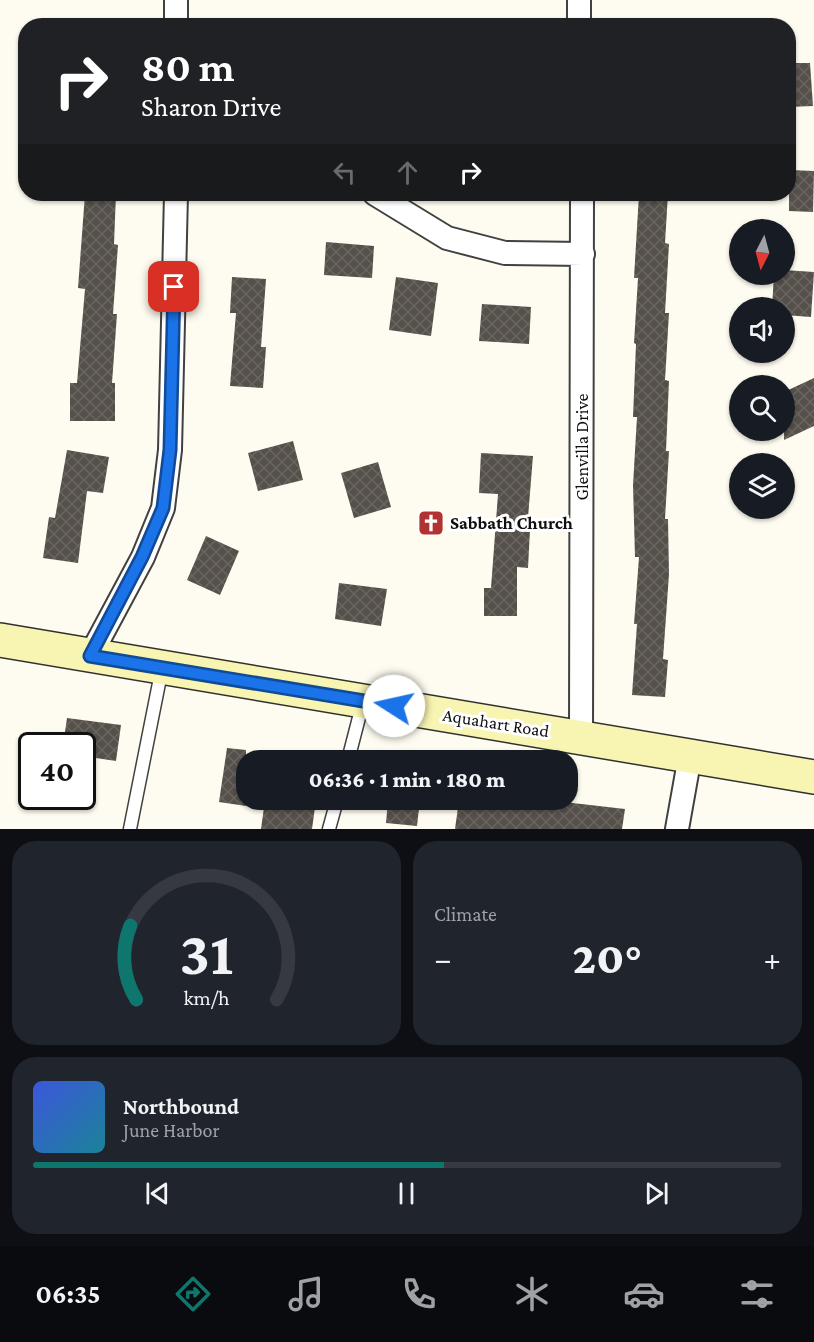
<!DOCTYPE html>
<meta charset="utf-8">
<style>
body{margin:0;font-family:"Crimson Pro",serif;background:#20242c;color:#f1f3f6;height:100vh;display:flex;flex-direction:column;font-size:22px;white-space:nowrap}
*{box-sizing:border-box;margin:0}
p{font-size:20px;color:#9ea1a6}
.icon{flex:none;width:33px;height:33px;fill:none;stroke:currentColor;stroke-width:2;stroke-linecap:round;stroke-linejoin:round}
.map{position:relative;height:829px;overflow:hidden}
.sheet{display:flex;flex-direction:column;gap:12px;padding:12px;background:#0d0f14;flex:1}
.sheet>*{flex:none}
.banner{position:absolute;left:18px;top:18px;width:778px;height:183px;border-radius:24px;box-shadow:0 2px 4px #0004;background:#202124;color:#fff;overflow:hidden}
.needle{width:39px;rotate:186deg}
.controls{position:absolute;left:729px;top:219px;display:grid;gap:12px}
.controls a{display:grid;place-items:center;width:66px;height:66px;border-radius:50%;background:#171b24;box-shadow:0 2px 4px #0004;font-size:30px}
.speed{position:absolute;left:18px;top:732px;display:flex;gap:12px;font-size:30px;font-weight:700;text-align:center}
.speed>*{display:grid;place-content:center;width:78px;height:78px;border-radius:50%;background:#171b24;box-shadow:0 2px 4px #0004;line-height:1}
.speed .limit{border:3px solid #111;border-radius:9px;background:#fff;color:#111}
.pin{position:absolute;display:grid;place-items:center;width:51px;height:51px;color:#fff;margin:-26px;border-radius:12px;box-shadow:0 3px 9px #0006}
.me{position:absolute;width:66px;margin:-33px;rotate:280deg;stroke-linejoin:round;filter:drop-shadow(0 0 4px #0008)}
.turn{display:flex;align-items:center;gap:21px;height:126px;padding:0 24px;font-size:27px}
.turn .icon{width:78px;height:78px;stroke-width:2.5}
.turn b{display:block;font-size:42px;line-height:51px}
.lanes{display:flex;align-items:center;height:57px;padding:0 24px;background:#0003;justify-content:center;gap:30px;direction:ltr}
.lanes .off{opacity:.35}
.big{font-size:45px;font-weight:800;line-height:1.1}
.sheet .tile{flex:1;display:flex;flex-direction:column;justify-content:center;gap:9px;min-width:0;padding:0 21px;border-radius:24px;background:#20242c}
.sheet .dial{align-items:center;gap:0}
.dial svg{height:156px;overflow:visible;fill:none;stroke:#363941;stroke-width:7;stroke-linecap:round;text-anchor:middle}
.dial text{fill:#f1f3f6;stroke:none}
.song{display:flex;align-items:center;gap:18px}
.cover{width:72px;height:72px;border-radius:9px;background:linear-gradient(135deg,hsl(230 70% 55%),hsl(190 70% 35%))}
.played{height:6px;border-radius:3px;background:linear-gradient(90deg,#0f766e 55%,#363941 55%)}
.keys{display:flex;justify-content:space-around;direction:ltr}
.heat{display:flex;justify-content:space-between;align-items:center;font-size:33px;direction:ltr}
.sheet .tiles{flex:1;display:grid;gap:12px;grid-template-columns:1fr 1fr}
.tile:last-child{grid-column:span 2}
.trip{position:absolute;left:236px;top:750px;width:342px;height:60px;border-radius:24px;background:#171b24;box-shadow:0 2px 4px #0004;font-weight:800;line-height:60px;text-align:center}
.tab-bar{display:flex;height:96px;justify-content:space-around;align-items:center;background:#090b0e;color:#9ea1a6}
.tab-bar .icon{width:42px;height:42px}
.tab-bar .on{color:#0f766e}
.tab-bar b{font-size:27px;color:#f1f3f6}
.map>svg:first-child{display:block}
.building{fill:url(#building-cross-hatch)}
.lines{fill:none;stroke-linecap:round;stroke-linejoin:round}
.lane-casing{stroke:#414141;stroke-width:15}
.street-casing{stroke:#414141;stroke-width:26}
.secondary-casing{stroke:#303030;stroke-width:36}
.lane{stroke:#fff;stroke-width:12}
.street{stroke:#fff;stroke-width:22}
.secondary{stroke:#f8f4b1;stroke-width:33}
.route-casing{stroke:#114b97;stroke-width:15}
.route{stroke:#1a73e8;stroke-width:10}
.labels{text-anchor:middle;stroke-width:6;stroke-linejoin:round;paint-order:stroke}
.street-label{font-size:18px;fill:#0e0e0e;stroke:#fff}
.poi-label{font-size:18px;font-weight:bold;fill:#0e0e0e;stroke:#fff;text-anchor:start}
</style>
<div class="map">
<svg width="814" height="829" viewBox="0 0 814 829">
<defs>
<pattern id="building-cross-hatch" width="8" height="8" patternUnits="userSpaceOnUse" patternTransform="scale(1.5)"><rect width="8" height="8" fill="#56504b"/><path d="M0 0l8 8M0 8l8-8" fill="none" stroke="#696561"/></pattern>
</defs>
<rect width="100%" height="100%" fill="#fefcf0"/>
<path class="building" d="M789 63H810L813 106 789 107Z
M789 170 814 171 813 212 789 211Z
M85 194H116L114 244 118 245 113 314H117L112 383H115V421H70V383H77L85 289 78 288Z
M639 194H668L665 243 669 244 665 313H669L665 380 669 381 666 451H669L665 519H668L669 574 663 659 668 660 665 697 632 695 637 624H634L639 557H635L633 485 637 417H633L636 344 634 343 638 278H634Z
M326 242 374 246 372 278 324 275Z
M784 270 814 272 811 317 784 315V308H772L774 274H784Z
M232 277 266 279 261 347H266L263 388 230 386 236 313H230Z
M396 277 438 283 431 336 389 330Z
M482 304 531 307 529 344 479 341Z
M814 378V426L784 440V392Z
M293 441 303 480 258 491 248 453Z
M67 450 109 457 103 493 87 491 78 563 43 558 49 517 55 518Z
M481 453 533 456 527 530H530L528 568 517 567V616H484V588H491L498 494 479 493Z
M378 462 391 507 354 518 341 473Z
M206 536 239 551 220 595 187 580Z
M339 583 387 589 381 626 335 619Z
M67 718 121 725 116 761 82 756V746H63Z
M227 748 246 750V806L219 802Z
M265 800H316L312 829H261Z
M388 800H420L417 826 386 823Z
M459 800H565L564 802 625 809 622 829H455Z"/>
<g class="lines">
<defs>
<path id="lane" d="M348 760 363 702
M130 829 162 668
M329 829 337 800"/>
<path id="street" d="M176 0V26
M579 0V26
M375 194 447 238 505 253 583 254
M90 656 143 557 163 508 170 450 176 194
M581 737 582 194
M677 829 690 756"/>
<path id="secondary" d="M0 640 814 777"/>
</defs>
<use href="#lane" class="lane-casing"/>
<use href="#street" class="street-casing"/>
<use href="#secondary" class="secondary-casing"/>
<use href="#lane" class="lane"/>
<use href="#street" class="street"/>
<use href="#secondary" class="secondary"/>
</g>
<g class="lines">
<defs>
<path id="route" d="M174 287 170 450 163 508 142 557 90 656 394 706"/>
</defs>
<use href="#route" class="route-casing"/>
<use href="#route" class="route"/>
</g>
<defs>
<symbol id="church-square" viewBox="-11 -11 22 22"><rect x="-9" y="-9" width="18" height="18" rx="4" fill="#b23232" stroke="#fff"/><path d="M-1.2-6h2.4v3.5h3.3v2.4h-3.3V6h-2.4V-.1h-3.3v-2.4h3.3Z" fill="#fff"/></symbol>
</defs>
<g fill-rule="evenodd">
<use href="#church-square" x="416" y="508" width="30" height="30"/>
</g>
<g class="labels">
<g class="street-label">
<text transform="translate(582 447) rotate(-90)" y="6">Glenvilla Drive</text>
<text transform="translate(496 723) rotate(9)" y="6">Aquahart Road</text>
</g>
<g class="poi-label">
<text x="450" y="529">Sabbath Church</text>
</g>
</g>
</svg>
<div class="controls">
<a><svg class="needle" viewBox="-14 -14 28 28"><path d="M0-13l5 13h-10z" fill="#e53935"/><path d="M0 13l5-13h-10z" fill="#9ea1a6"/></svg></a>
<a><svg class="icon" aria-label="sound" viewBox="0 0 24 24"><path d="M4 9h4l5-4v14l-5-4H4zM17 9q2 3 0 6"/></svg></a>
<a><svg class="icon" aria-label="search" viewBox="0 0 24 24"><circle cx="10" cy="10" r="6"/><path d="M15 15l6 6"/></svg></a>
<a><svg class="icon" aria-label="layers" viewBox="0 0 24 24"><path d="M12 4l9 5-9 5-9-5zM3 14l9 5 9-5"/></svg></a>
</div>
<div class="speed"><div class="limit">40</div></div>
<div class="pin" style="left:174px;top:287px;background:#d93025"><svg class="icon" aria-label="arrive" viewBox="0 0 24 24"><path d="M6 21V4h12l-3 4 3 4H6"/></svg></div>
<svg class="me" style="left:394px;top:706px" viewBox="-20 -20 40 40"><circle r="19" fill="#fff"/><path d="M0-13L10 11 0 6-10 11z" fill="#1a73e8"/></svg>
<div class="trip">06:36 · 1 min · 180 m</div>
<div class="banner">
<div class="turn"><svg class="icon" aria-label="right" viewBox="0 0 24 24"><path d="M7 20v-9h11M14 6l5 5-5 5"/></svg><div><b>80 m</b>Sharon Drive</div></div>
<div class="lanes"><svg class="icon off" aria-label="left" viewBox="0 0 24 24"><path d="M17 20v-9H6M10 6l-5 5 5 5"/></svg><svg class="icon off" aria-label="ahead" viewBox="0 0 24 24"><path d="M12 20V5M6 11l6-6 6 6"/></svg><svg class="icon" aria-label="right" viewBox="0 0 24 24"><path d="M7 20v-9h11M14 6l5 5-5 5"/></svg></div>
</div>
</div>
<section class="sheet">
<div class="tiles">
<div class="tile dial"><svg viewBox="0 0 100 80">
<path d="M14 69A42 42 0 1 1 86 69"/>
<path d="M14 69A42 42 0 0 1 11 31" stroke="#0f766e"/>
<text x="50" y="56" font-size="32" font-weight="700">31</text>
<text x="50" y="72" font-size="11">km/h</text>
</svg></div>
<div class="tile"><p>Climate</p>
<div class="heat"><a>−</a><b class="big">20°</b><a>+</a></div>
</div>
<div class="tile">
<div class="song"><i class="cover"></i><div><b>Northbound</b><p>June Harbor</p></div></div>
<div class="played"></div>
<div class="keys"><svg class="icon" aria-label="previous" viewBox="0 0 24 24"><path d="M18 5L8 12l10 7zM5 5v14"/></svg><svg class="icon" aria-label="pause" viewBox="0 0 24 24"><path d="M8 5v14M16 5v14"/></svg><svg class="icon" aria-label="next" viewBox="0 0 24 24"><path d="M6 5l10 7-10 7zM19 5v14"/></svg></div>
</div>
</div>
</section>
<nav class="tab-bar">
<b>06:35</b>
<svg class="icon on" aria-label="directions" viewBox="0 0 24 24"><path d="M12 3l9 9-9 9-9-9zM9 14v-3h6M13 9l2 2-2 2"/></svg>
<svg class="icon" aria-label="music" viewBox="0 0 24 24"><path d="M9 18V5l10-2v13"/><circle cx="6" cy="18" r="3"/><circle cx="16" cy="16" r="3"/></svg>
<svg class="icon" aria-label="phone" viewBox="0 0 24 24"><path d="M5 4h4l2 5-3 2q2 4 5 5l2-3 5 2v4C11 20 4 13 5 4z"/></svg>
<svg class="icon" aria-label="climate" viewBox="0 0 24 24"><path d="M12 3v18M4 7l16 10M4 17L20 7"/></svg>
<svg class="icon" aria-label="car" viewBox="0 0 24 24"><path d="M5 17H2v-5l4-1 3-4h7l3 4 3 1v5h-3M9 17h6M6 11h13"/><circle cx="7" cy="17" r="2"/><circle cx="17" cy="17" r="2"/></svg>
<svg class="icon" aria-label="filters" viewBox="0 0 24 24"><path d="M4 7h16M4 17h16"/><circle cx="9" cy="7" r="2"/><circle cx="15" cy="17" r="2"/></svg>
</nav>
